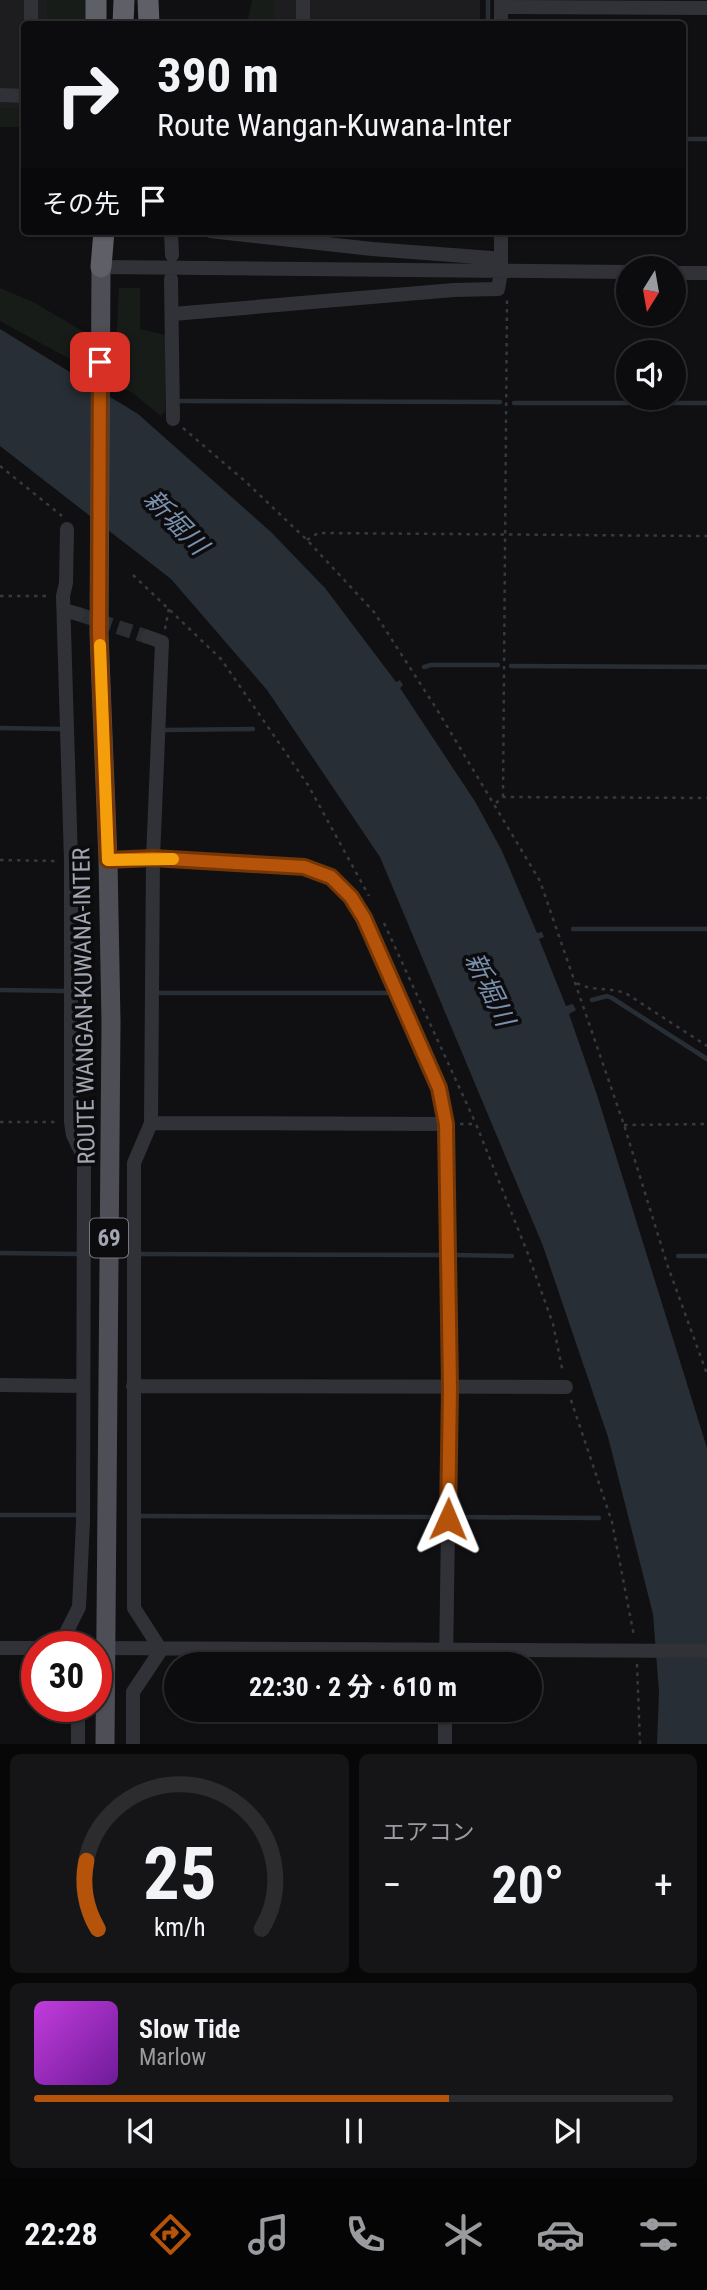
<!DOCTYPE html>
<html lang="ja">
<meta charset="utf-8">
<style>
body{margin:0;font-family:"Roboto Condensed","Noto Sans JP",sans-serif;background:#151517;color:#f1f3f6;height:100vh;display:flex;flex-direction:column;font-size:26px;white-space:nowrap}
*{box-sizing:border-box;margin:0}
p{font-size:23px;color:#9a9b9e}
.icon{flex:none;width:38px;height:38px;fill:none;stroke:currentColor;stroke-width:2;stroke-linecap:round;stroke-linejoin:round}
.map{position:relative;height:1744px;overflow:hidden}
.drawer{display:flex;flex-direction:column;gap:10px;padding:10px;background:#070708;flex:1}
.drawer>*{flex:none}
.top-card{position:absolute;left:21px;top:21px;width:665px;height:214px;border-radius:7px;box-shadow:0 2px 5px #0004,0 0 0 2px #2c2c2e;background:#0c0c0e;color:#f1f3f6;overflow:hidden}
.needle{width:46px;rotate:191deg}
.tools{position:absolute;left:616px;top:256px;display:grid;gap:14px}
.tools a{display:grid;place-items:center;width:70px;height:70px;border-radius:50%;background:#0c0c0e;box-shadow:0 2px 5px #0004,0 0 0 2px #2c2c2e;font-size:35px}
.speed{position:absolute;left:21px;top:1631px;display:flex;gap:14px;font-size:35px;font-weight:700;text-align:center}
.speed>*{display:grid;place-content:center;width:91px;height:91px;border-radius:50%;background:#0c0c0e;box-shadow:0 2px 5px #0004,0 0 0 2px #2c2c2e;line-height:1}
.speed .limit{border:10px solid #d22;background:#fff;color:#111}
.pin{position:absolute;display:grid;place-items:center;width:60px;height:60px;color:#fff;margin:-30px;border-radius:14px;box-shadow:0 4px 10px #0006}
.me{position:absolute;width:77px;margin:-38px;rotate:1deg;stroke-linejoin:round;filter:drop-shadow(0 0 5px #0008)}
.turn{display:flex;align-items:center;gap:24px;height:147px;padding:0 21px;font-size:32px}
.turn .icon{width:91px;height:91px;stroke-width:2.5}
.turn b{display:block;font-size:49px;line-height:60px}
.then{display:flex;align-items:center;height:66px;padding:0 21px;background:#0003;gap:14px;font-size:26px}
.big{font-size:52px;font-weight:700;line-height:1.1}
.drawer .card{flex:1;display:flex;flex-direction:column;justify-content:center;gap:10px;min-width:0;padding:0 24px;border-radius:10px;background:#151517}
.drawer .dial{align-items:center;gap:0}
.dial svg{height:182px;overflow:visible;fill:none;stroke:#2c2c2e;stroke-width:7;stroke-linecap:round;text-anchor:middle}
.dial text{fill:#f1f3f6;stroke:none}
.song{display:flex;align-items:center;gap:21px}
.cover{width:84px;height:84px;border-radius:10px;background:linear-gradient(135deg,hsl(290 70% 55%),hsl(280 70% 35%))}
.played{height:7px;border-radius:4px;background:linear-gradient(90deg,#b45309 65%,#2c2c2e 65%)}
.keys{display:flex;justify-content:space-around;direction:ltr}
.heat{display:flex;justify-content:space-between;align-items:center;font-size:38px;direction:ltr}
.drawer .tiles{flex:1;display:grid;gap:10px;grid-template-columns:1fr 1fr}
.card:last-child{grid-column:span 2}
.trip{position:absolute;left:164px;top:1652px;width:378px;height:70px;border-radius:35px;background:#0c0c0e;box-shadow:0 2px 5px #0004,0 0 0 2px #2c2c2e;font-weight:700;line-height:70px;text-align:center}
.tab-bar{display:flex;height:112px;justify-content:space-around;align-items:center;background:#050506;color:#9a9b9e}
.tab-bar .icon{width:49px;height:49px}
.tab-bar .on{color:#b45309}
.tab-bar b{font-size:32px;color:#f1f3f6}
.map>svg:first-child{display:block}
.built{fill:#1d1c1f}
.green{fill:#171c18}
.water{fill:#272e35}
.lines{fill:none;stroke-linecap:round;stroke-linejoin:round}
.stream{stroke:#272e35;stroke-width:4.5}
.minor-tunnel{stroke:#2d2e32;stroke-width:14;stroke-dasharray:14 7;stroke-linecap:butt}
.path{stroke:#38393e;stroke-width:2.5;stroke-dasharray:3.5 5;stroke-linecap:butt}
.minor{stroke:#313237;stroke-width:14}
.major{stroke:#4e4f56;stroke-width:19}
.highway{stroke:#5e5f67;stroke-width:21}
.route-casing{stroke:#753606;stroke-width:18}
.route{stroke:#b45309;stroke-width:12}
.slow{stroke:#f59e0b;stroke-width:12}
.labels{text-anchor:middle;stroke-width:7;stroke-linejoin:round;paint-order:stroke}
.shield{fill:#0c0b0d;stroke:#757780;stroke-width:2}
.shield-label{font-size:23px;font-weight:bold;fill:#a2a5b2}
.street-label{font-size:24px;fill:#a2a5b2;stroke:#0c0b0d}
.water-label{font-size:26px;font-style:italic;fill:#7990ad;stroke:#0c0b0d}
</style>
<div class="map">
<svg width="707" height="1744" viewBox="0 0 707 1744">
<rect width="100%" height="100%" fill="#101012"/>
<path class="built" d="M0 0H47V24H24V108H0Z
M275 0H480V24H275Z"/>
<path class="green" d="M47 0H88L87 24H47Z
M252 0H275V24H247Z
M0 108H24V127H0Z
M0 288 35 303 116 351 119 288H140V329L166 335 165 411 161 416 134 394 0 321Z"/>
<path class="water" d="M0 329 138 414 271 532 325 588 396 682 400 680 403 685 400 688 476 803 502 851 537 933 542 932 544 937 539 939 566 1006 573 1004 576 1010 569 1014 597 1095 707 1448V1744H657L659 1692 653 1614 608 1437 543 1246 380 857 267 690 171 579 0 446Z"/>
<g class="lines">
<path class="stream" d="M488 24V0
M682 139H707
M176 401 500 402
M514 403H707
M511 666 707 667
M424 667 431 665H498
M0 728 60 729
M165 730 253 729
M573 929H707
M0 990 64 991
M159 993H387
M592 1000 607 996 612 998 707 1059
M0 1253 78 1254
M141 1254 440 1255
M457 1255 512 1256
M678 1256H707
M0 1515H76
M140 1516 439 1517
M456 1517 599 1518"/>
<path class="minor-tunnel" d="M78 614 148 637"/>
<path class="path" d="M183 428 246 482 307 540 374 612 436 708 540 881 624 1125 667 1264 707 1374
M0 466 62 516
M307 540 318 533 707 536
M133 575 221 659 308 785 369 896
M0 596H49
M165 629 169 608
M503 797 507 300
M496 803 503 797 707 798
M0 860 57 861
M384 923 476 1124
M577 983C592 992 609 986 627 994L707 1046
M0 1122H56
M460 1124H476L528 1254 553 1324 563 1373
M624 1125 707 1124
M571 1400 612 1522 634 1636
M637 1664 640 1744"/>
<path class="minor" d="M303 0V24
M501 7 707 8
M31 24V0
M501 24V0
M0 95 24 96
M171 231 172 255
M210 231 372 249 492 258 501 272
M101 267 628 272
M674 273H707
M171 279 173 419
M173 314 454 290 498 289 501 272V231
M64 610 78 614
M108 860C161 858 214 859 266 864 287 866 310 866 330 876 345 884 355 903 364 918L439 1089 446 1124 450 1388 446 1664
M151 1123 446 1124
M0 1385 83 1386
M133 1386 566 1387
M59 1647 79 1607 83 1522 84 1158 73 1135 71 1122V861L63 596 66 583 67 529
M0 1648H37
M98 1648 707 1651
M78 1706V1744
M133 1744V1692L161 1650 134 1608V1163L151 1123 153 858 162 642 148 637
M445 1744V1710"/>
<path class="major" d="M101 267 99 633 108 860 111 1022 105 1744"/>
<path class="highway" d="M148 0 149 24
M96 24V0
M123 24 124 0
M101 267 104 231"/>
</g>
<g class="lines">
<defs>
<path id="route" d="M100 362 99 633 108 860 153 858 304 867 331 877 351 897 364 918 439 1088 446 1124 450 1388 448 1519"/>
</defs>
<use href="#route" class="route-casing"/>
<use href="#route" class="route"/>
<path class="slow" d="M100 645 108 860 173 859"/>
</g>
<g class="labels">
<rect class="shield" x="90" y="1218.5" width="38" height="39" rx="5"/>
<g class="shield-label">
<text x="109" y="1246">69</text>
</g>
<g class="street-label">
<text transform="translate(84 1006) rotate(-91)" y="8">ROUTE WANGAN-KUWANA-INTER</text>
</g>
<g class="water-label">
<text transform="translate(176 522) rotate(46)" y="9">新堀川</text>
<text transform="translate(490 989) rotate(64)" y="9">新堀川</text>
</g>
</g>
</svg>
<div class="tools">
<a><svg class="needle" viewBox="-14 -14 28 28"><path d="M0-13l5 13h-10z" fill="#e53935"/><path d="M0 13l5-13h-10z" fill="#9a9b9e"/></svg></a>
<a><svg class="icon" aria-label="sound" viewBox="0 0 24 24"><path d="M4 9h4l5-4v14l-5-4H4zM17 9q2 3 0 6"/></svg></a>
</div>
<div class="speed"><div class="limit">30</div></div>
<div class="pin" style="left:100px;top:362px;background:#d93025"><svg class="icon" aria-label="arrive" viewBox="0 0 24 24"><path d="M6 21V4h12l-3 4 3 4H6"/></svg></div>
<svg class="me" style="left:448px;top:1519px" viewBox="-20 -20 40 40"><path d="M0-17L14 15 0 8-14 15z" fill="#b45309" stroke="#fff" stroke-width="4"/></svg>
<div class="trip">22:30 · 2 分 · 610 m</div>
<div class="top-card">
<div class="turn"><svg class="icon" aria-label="right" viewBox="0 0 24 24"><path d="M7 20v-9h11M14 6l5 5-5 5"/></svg><div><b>390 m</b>Route Wangan-Kuwana-Inter</div></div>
<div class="then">その先<svg class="icon" aria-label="arrive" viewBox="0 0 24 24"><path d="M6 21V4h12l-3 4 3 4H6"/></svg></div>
</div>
</div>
<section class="drawer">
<div class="tiles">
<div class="card dial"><svg viewBox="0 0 100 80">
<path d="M14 69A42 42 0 1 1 86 69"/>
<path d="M14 69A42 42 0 0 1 9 39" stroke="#b45309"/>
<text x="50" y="56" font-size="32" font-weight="700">25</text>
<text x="50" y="72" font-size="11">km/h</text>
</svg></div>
<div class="card"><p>エアコン</p>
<div class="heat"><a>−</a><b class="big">20°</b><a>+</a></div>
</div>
<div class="card">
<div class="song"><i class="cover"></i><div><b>Slow Tide</b><p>Marlow</p></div></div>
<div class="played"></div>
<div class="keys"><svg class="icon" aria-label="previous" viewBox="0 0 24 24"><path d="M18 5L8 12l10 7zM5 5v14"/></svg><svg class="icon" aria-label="pause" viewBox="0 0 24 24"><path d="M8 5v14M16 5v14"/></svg><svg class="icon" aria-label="next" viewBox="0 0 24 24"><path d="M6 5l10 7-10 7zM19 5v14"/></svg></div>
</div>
</div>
</section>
<nav class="tab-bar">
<b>22:28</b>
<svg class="icon on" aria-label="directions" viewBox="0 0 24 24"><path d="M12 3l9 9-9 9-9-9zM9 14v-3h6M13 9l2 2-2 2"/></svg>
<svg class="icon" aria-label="music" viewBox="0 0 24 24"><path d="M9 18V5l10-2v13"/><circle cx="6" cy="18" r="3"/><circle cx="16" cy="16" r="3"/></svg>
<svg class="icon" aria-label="phone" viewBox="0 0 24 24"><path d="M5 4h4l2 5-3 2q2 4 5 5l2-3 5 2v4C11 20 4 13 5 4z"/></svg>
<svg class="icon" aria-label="climate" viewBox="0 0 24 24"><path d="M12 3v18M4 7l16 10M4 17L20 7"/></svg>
<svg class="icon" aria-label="car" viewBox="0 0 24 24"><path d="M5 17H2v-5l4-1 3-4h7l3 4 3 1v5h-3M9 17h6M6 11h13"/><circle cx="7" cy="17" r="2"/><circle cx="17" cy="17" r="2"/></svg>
<svg class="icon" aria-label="filters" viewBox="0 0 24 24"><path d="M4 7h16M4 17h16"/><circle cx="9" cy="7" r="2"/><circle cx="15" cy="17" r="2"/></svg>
</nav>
